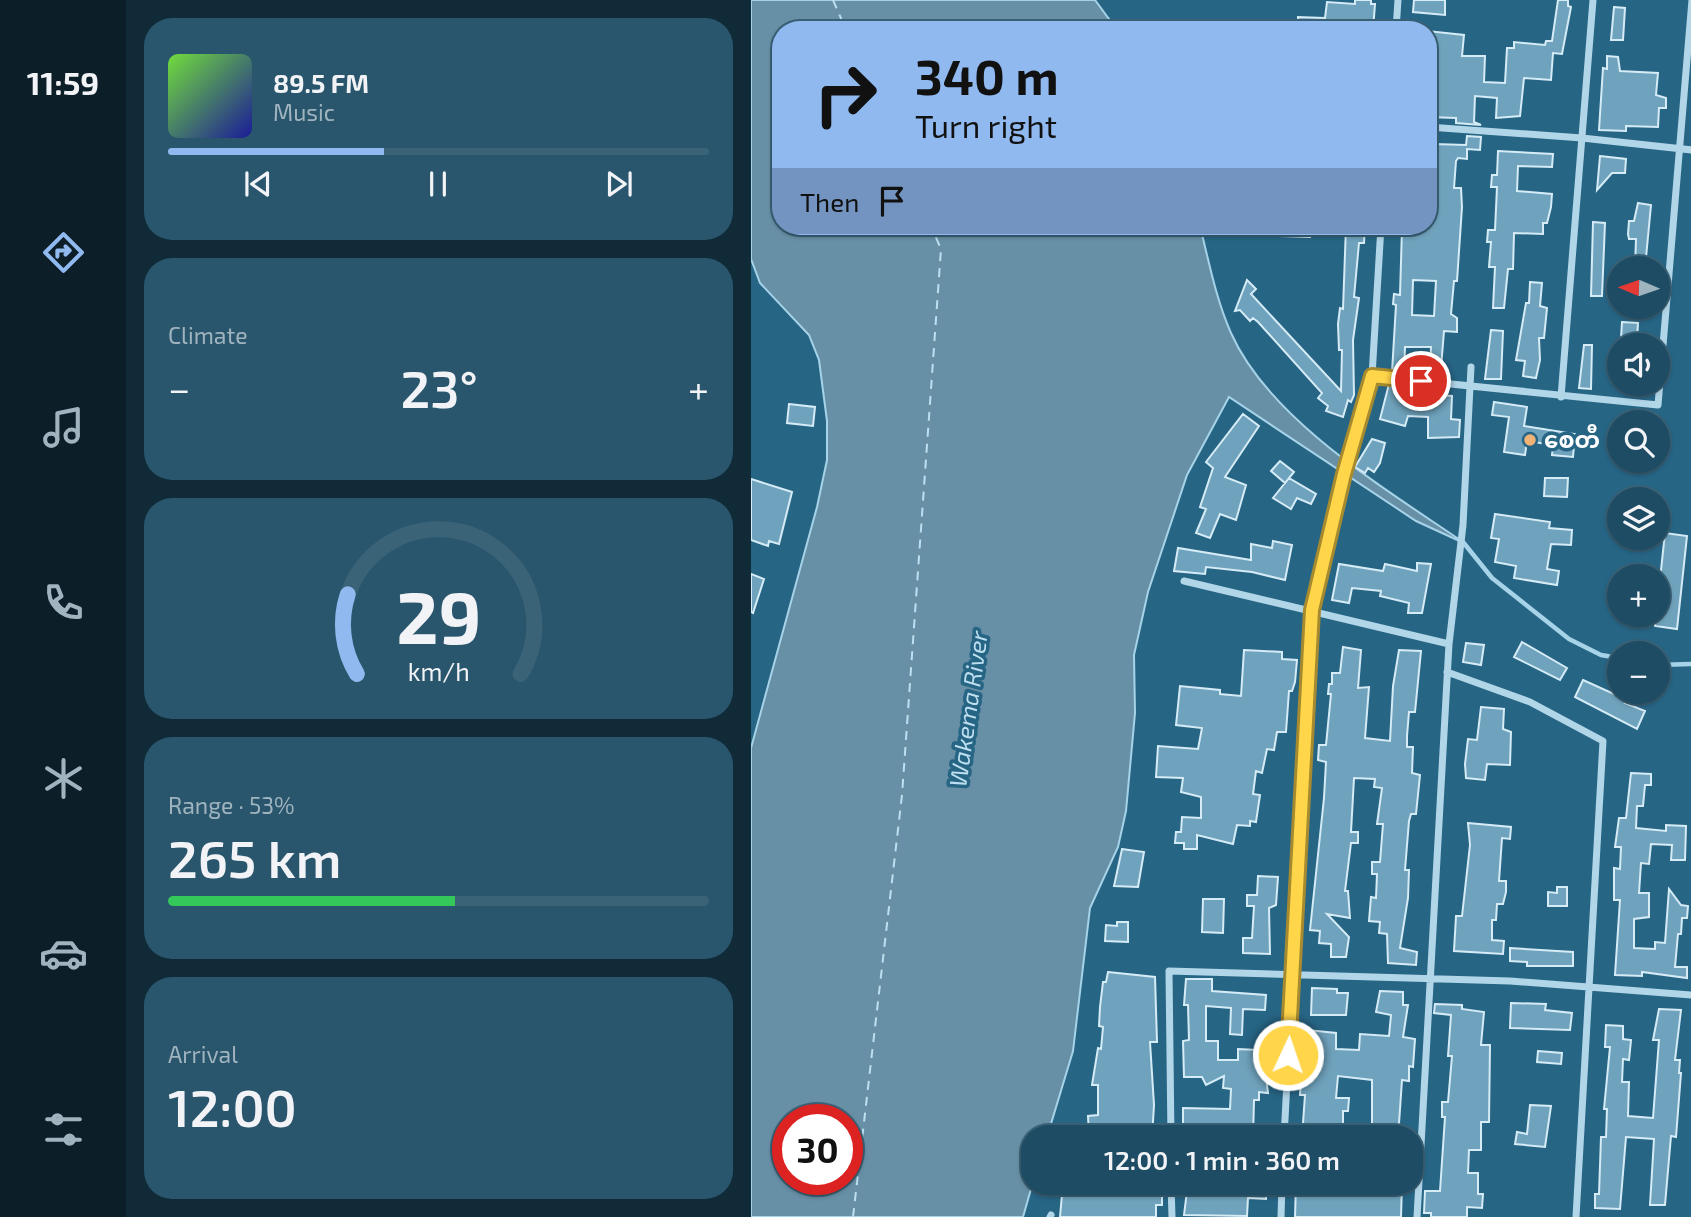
<!DOCTYPE html>
<meta charset="utf-8">
<style>
body{margin:0;font-family:"Exo 2","Noto Sans Myanmar",sans-serif;background:#2a566d;color:#f1f3f6;height:100vh;display:flex;flex-direction:column;font-size:26px;white-space:nowrap}
*{box-sizing:border-box;margin:0}
p{font-size:23px;color:#a0b4bf}
.icon{flex:none;width:38px;height:38px;fill:none;stroke:currentColor;stroke-width:2;stroke-linecap:round;stroke-linejoin:round}
.map{position:relative;flex:1;overflow:hidden}
.sheet{display:flex;flex-direction:column;gap:18px;padding:18px;background:#102a37;width:625px}
.sheet>*{flex:none}
.guide{position:absolute;left:21px;top:21px;width:665px;height:214px;border-radius:28px;box-shadow:0 2px 5px #0004,0 0 0 2px #3b6378;background:#90b9f0;color:#111;overflow:hidden}
.needle{width:46px;rotate:272deg}
.tools{position:absolute;left:856px;top:256px;display:grid;gap:14px}
.tools a{display:grid;place-items:center;width:63px;height:63px;border-radius:50%;background:#1d4c64;box-shadow:0 2px 5px #0004,0 0 0 2px #3b6378;font-size:35px}
.speed{position:absolute;left:21px;top:1104px;display:flex;gap:14px;font-size:35px;font-weight:700;text-align:center}
.speed>*{display:grid;place-content:center;width:91px;height:91px;border-radius:50%;background:#1d4c64;box-shadow:0 2px 5px #0004,0 0 0 2px #3b6378;line-height:1}
.speed .limit{border:10px solid #d22;background:#fff;color:#111}
.pin{position:absolute;display:grid;place-items:center;width:60px;height:60px;color:#fff;margin:-30px;border:4px solid #fff;border-radius:50%;box-shadow:0 2px 7px #0007}
.me{position:absolute;width:77px;margin:-38px;rotate:3deg;stroke-linejoin:round;filter:drop-shadow(0 0 5px #0008)}
.turn{display:flex;align-items:center;gap:24px;height:147px;padding:0 28px;font-size:32px}
.turn .icon{width:91px;height:91px;stroke-width:2.5}
.turn b{display:block;font-size:49px;line-height:60px}
.then{display:flex;align-items:center;height:66px;padding:0 28px;background:#0003;gap:14px;font-size:26px}
.big{font-size:52px;font-weight:600;line-height:1.1}
.sheet .widget{flex:1;display:flex;flex-direction:column;justify-content:center;gap:10px;min-width:0;padding:0 24px;border-radius:28px;background:#2a566d}
.sheet .dial{align-items:center;gap:0}
.dial svg{height:182px;overflow:visible;fill:none;stroke:#3b6378;stroke-width:7;stroke-linecap:round;text-anchor:middle}
.dial text{fill:#f1f3f6;stroke:none}
.song{display:flex;align-items:center;gap:21px}
.cover{width:84px;height:84px;border-radius:10px;background:linear-gradient(135deg,hsl(100 70% 55%),hsl(240 70% 35%))}
.played{height:7px;border-radius:4px;background:linear-gradient(90deg,#90b9f0 40%,#3b6378 40%)}
.keys{display:flex;justify-content:space-around;direction:ltr}
.heat{display:flex;justify-content:space-between;align-items:center;font-size:38px;direction:ltr}
.charge{height:10px;border-radius:5px;background:linear-gradient(90deg,#34c759 53%,#3b6378 0)}
.trip{position:absolute;left:270px;top:1125px;width:402px;height:70px;border-radius:28px;background:#1d4c64;box-shadow:0 2px 5px #0004,0 0 0 2px #3b6378;font-weight:600;line-height:70px;text-align:center}
main{display:flex;flex:1;min-height:0}
.dock{display:flex;flex-direction:column;width:126px;justify-content:space-around;align-items:center;background:#0c1e28;color:#a0b4bf}
.dock .icon{width:49px;height:49px}
.dock .current{color:#90b9f0}
.dock b{font-size:32px;color:#f1f3f6}
.map>svg:first-child{display:block}
.water{fill:#6790a6;stroke:#a6d3e8;stroke-width:2;fill-rule:evenodd}
.lines{fill:none;stroke-linecap:round;stroke-linejoin:round}
.stream{stroke:#a6d3e8;stroke-width:4.5}
.ferry{stroke:#bddfef;stroke-width:2;stroke-dasharray:9 7;stroke-linecap:butt}
.building{fill:#6fa2bc;stroke:#d5ebf6;stroke-width:2;fill-rule:evenodd}
.minor{stroke:#b1d6e8;stroke-width:7}
.route-casing{stroke:#a68a30;stroke-width:18}
.route{stroke:#ffd54a;stroke-width:12}
.poi-dot{fill:#f0b277;stroke:#276585;stroke-width:2.5}
.labels{text-anchor:middle;stroke-width:7;stroke-linejoin:round;paint-order:stroke}
.poi-label{font-size:23px;font-weight:bold;fill:#fff;stroke:#276585;text-anchor:start}
.water-label{font-size:24px;font-style:italic;fill:#bddfef;stroke:#276585}
</style>
<main>
<nav class="dock">
<b>11:59</b>
<svg class="icon current" aria-label="directions" viewBox="0 0 24 24"><path d="M12 3l9 9-9 9-9-9zM9 14v-3h6M13 9l2 2-2 2"/></svg>
<svg class="icon" aria-label="music" viewBox="0 0 24 24"><path d="M9 18V5l10-2v13"/><circle cx="6" cy="18" r="3"/><circle cx="16" cy="16" r="3"/></svg>
<svg class="icon" aria-label="phone" viewBox="0 0 24 24"><path d="M5 4h4l2 5-3 2q2 4 5 5l2-3 5 2v4C11 20 4 13 5 4z"/></svg>
<svg class="icon" aria-label="climate" viewBox="0 0 24 24"><path d="M12 3v18M4 7l16 10M4 17L20 7"/></svg>
<svg class="icon" aria-label="car" viewBox="0 0 24 24"><path d="M5 17H2v-5l4-1 3-4h7l3 4 3 1v5h-3M9 17h6M6 11h13"/><circle cx="7" cy="17" r="2"/><circle cx="17" cy="17" r="2"/></svg>
<svg class="icon" aria-label="filters" viewBox="0 0 24 24"><path d="M4 7h16M4 17h16"/><circle cx="9" cy="7" r="2"/><circle cx="15" cy="17" r="2"/></svg>
</nav>
<section class="sheet">
<div class="widget">
<div class="song"><i class="cover"></i><div><b>89.5 FM</b><p>Music</p></div></div>
<div class="played"></div>
<div class="keys"><svg class="icon" aria-label="previous" viewBox="0 0 24 24"><path d="M18 5L8 12l10 7zM5 5v14"/></svg><svg class="icon" aria-label="pause" viewBox="0 0 24 24"><path d="M8 5v14M16 5v14"/></svg><svg class="icon" aria-label="next" viewBox="0 0 24 24"><path d="M6 5l10 7-10 7zM19 5v14"/></svg></div>
</div>
<div class="widget"><p>Climate</p>
<div class="heat"><a>−</a><b class="big">23°</b><a>+</a></div>
</div>
<div class="widget dial"><svg viewBox="0 0 100 80">
<path d="M14 69A42 42 0 1 1 86 69"/>
<path d="M14 69A42 42 0 0 1 10 34" stroke="#90b9f0"/>
<text x="50" y="56" font-size="32" font-weight="700">29</text>
<text x="50" y="72" font-size="11">km/h</text>
</svg></div>
<div class="widget"><p>Range · 53%</p><b class="big">265 km</b><div class="charge"></div></div>
<div class="widget"><p>Arrival</p><b class="big">12:00</b></div>
</section>
<div class="map">
<svg width="941" height="1217" viewBox="0 0 941 1217">
<rect width="100%" height="100%" fill="#276585"/>
<path class="water" d="M0 0H344L366 30H30V226H449C458 262 465 299 480 333 519 421 638 491 715 544L665 521 478 397 436 475 397 592 383 655 384 713 375 811 367 847 339 908 322 1051 296 1137 282 1138V1182L272 1217H0V748L66 507 76 460V421L68 360 58 335 9 283 0 259ZM37 1120H96V1180H37Z"/>
<g class="lines">
<path class="stream" d="M712 542 741 578 818 639 850 655 868 658
M906 665 941 664"/>
<path class="ferry" d="M82 0 95 30
M102 1217 151 795 190 249 180 226"/>
</g>
<path class="building" d="M604 0H620V4H624L622 30H575L547 26V17L574 18 576 2 604 4Z
M663 0H694V15L662 12Z
M807 0H817V6L820 7 811 54 802 53 800 80 773 78 769 116 745 118 746 98 724 96 723 122 730 125 705 123V118L677 117V31L713 35 711 56H734L733 82 754 83 756 48H763V42L794 45 795 41H801Z
M863 7 874 8 872 40H860Z
M856 56 867 57 869 71 907 73 905 95 915 98V108H908L907 127 875 126V131L848 130 852 68 856 69Z
M716 136 730 137 729 150 716 149V159L707 158 705 161 703 188H710L711 207 706 281H703L700 314 706 318V332L693 331 690 368 679 367 680 347H654L653 373 641 372 645 305 642 304 643 294 649 295 651 228 677 227V206H683L684 144 715 145ZM662 280 685 281 683 316 661 315Z
M747 151 802 154 801 167 767 166 766 191 801 194 800 207 796 223H792V234L763 233 762 269H757L753 308H742L744 267H738L740 242H736L737 230H744L746 187H740L741 175H746Z
M849 156 875 159 874 173H861L846 190Z
M887 203 900 205 894 268H884L885 239H878L877 234 878 221H883Z
M842 222 854 223 851 296H840Z
M492 226H559V237L491 235Z
M595 226H614L613 243H608L603 297 608 298 602 340 603 395 600 402 597 400 592 417 575 411 577 406 567 398 571 393 507 322 502 318 499 321 489 310 484 311 496 280 505 289 500 294 590 391 591 350H588L587 324 589 308 592 309Z
M779 282 791 283 789 306 796 308 793 338H788L789 360 785 378 772 376 774 361 765 360 775 303H778Z
M871 322 887 323 886 340 870 339Z
M740 330 752 331 750 379H734Z
M833 345H841L840 389 828 388Z
M638 384 652 385V389L664 393 701 396 700 419 709 420 708 437 677 438V417L657 416 654 426 629 419Z
M743 402 776 407 773 426 824 434 822 457 801 455 802 445 776 441 774 455 753 452 758 417 741 415Z
M38 404 64 407 62 426 36 423Z
M492 414 508 426 474 477 495 485 485 520 469 514 459 538 445 533 455 509 449 507 462 468 455 462Z
M621 439 634 443 629 463 623 472 617 468 614 473 604 467Z
M529 461 543 472 538 478 565 494 560 504 546 498 540 509 522 498 538 478 534 483 520 471Z
M794 478H817L816 497 793 496Z
M0 479 41 492 28 544 18 541 17 546 0 540Z
M744 514 799 522 798 528 821 530 820 545 800 544 796 569 808 571 806 585 763 578 765 566 744 562 748 539 740 538Z
M914 533 936 536 926 629 904 626Z
M522 541 541 545 534 580 501 572 455 567 454 574 423 571 427 548 500 560V544L521 548Z
M666 563 680 564 671 613H657L658 603 629 596 630 591 601 588 598 603 581 600 588 564 632 571 634 564 666 571Z
M0 574 13 579 2 613 0 612Z
M771 642 816 668 809 680 763 657Z
M715 643 733 645 730 665 712 662Z
M592 647 610 650 607 688 618 687 614 738 639 741 642 686 648 650 670 651 664 712H658L656 736V747H662L661 773 669 775 665 814H660L658 821 654 870H658L657 898 649 948 666 952 665 965 637 963 636 934 628 933 629 922 618 921 620 897 625 898 626 874H621V862H629L632 824H626L631 788 623 787 624 779 603 778 600 832H607V843H600L594 891H597L599 918 576 914 598 937 595 957H580V944L568 943 569 931 559 930 573 798 575 762 567 760 568 745H575L580 694H577L578 684H581V673H589Z
M493 650 531 652V659L546 660 544 682 541 691H538L535 732H526L523 750 516 749 511 773 505 771 502 794 509 795 505 822 499 821V826L486 825 482 844 446 835V849H433V843H424L425 832H430L431 817 450 818V797L430 792 432 778 405 777 407 746 447 749 451 728 425 725 429 686 469 690V694L490 696Z
M832 680 865 695 867 692 877 698 874 703 894 711 886 729 824 697Z
M730 707 753 709 752 729 760 732 759 765 736 764 734 780 715 778 714 764 717 739 726 740Z
M880 773 900 774V785H894L892 806H886L885 828 915 831V825L935 826 934 860H920L921 845 900 844 898 864 890 863 888 893H898V917L883 919V948L904 949V942L914 943 918 889 930 905 937 906 936 918H931L930 934H927L924 967H936V978L891 972V976L864 975 869 900H863V868L869 869 870 847H864L868 818H875Z
M717 823 760 827 759 839 751 838 748 881H755V892L752 904H746L745 920H741V940L753 941 752 954 703 951 705 916H711L719 845Z
M371 849 393 852 387 887 363 886Z
M507 876 527 877 525 905 518 908 519 954 492 953V938H501L503 906H496V895H506Z
M806 887H816V906H797V892L806 893Z
M452 899H473L472 933 451 932Z
M366 922H377V942L354 941 355 925 366 926Z
M759 948 822 952V966H776V962L759 961Z
M357 972 404 977 406 1042H399L403 1105 401 1138H378V1135L338 1137 337 1116 347 1115V1085H341L347 1048 350 1049 352 1027 348 1026 349 1007 352 982H355Z
M435 979H461V991L515 995 514 1010 492 1009 491 1035 479 1034 480 1008 455 1006V1041H467V1060H487V1049L507 1050V1059L513 1058 517 1093 508 1092V1100H503L502 1138 432 1134V1108L479 1109 480 1089 472 1088 473 1076 455 1085 451 1077H433L432 1041 438 1040 437 1005H433Z
M561 988 586 989V993H597L595 1015H560Z
M629 991 652 992V1005H657L652 1037 664 1039 662 1067 658 1066V1081L651 1080 647 1138H621V1080L587 1076 585 1098H598L597 1111H592V1127H587V1138L551 1137 554 1095H549L550 1080 555 1081 557 1030 585 1033V1049L608 1050 609 1034 638 1036 640 1015 625 1012Z
M760 1003 795 1004 794 1010 821 1013 819 1030 759 1028Z
M684 1004 711 1005V1009L733 1012 730 1045H739L738 1122H730V1150H718L717 1173H727V1194H732L731 1208 716 1207V1217H680V1213H673L674 1191H689L694 1117H691V1102H697L701 1056H697L700 1015 683 1013Z
M908 1009 930 1010 924 1060H929L928 1073H930L925 1137 920 1136 914 1205H899L903 1139 875 1137 869 1209 844 1208V1194H848L850 1137H855L856 1109H853L859 1047H854L855 1025 872 1026V1039L880 1040 878 1060 872 1059 871 1082H878L877 1116 902 1118 908 1040H902Z
M787 1051 811 1053 810 1064 786 1062Z
M779 1105 800 1106 794 1147 764 1144 766 1132 776 1134Z
M312 1183H405V1191H411V1205H405V1217H309Z
M437 1183H515V1199L497 1198 496 1216 433 1215Z
M545 1183H651L650 1217H544Z"/>
<g class="lines">
<path class="minor" d="M645 30 647 0
M677 127 831 138 941 150
M621 376 907 405 941 0
M810 397 842 0
M433 581 698 644
M696 672 779 702 852 741 825 1217
M420 1138 418 971 759 981 941 995
M533 1138 561 610 593 474 621 376 630 226
M420 1183 421 1217
M299 1217 300 1215
M530 1217 531 1183
M666 1217 698 644 712 525 720 367"/>
</g>
<g class="lines">
<defs>
<path id="route" d="M537 1055 561 610 593 474 621 376 670 381"/>
</defs>
<use href="#route" class="route-casing"/>
<use href="#route" class="route"/>
</g>
<circle class="poi-dot" cx="779" cy="440" r="7"/>
<g class="labels">
<g class="poi-label">
<text x="793" y="448">စေတီ</text>
</g>
<g class="water-label">
<text transform="translate(218 709) rotate(-82)" y="8">Wakema River</text>
</g>
</g>
</svg>
<div class="tools">
<a><svg class="needle" viewBox="-14 -14 28 28"><path d="M0-13l5 13h-10z" fill="#e53935"/><path d="M0 13l5-13h-10z" fill="#a0b4bf"/></svg></a>
<a><svg class="icon" aria-label="sound" viewBox="0 0 24 24"><path d="M4 9h4l5-4v14l-5-4H4zM17 9q2 3 0 6"/></svg></a>
<a><svg class="icon" aria-label="search" viewBox="0 0 24 24"><circle cx="10" cy="10" r="6"/><path d="M15 15l6 6"/></svg></a>
<a><svg class="icon" aria-label="layers" viewBox="0 0 24 24"><path d="M12 4l9 5-9 5-9-5zM3 14l9 5 9-5"/></svg></a>
<a>+</a>
<a>−</a>
</div>
<div class="speed"><div class="limit">30</div></div>
<div class="pin" style="left:670px;top:381px;background:#d93025"><svg class="icon" aria-label="arrive" viewBox="0 0 24 24"><path d="M6 21V4h12l-3 4 3 4H6"/></svg></div>
<svg class="me" style="left:537px;top:1055px" viewBox="-20 -20 40 40"><circle r="17" fill="#ffd54a" stroke="#fff" stroke-width="3"/><path d="M0-11L8 9 0 5-8 9z" fill="#fff"/></svg>
<div class="trip">12:00 · 1 min · 360 m</div>
<div class="guide">
<div class="turn"><svg class="icon" aria-label="right" viewBox="0 0 24 24"><path d="M7 20v-9h11M14 6l5 5-5 5"/></svg><div><b>340 m</b>Turn right</div></div>
<div class="then">Then<svg class="icon" aria-label="arrive" viewBox="0 0 24 24"><path d="M6 21V4h12l-3 4 3 4H6"/></svg></div>
</div>
</div>
</main>
